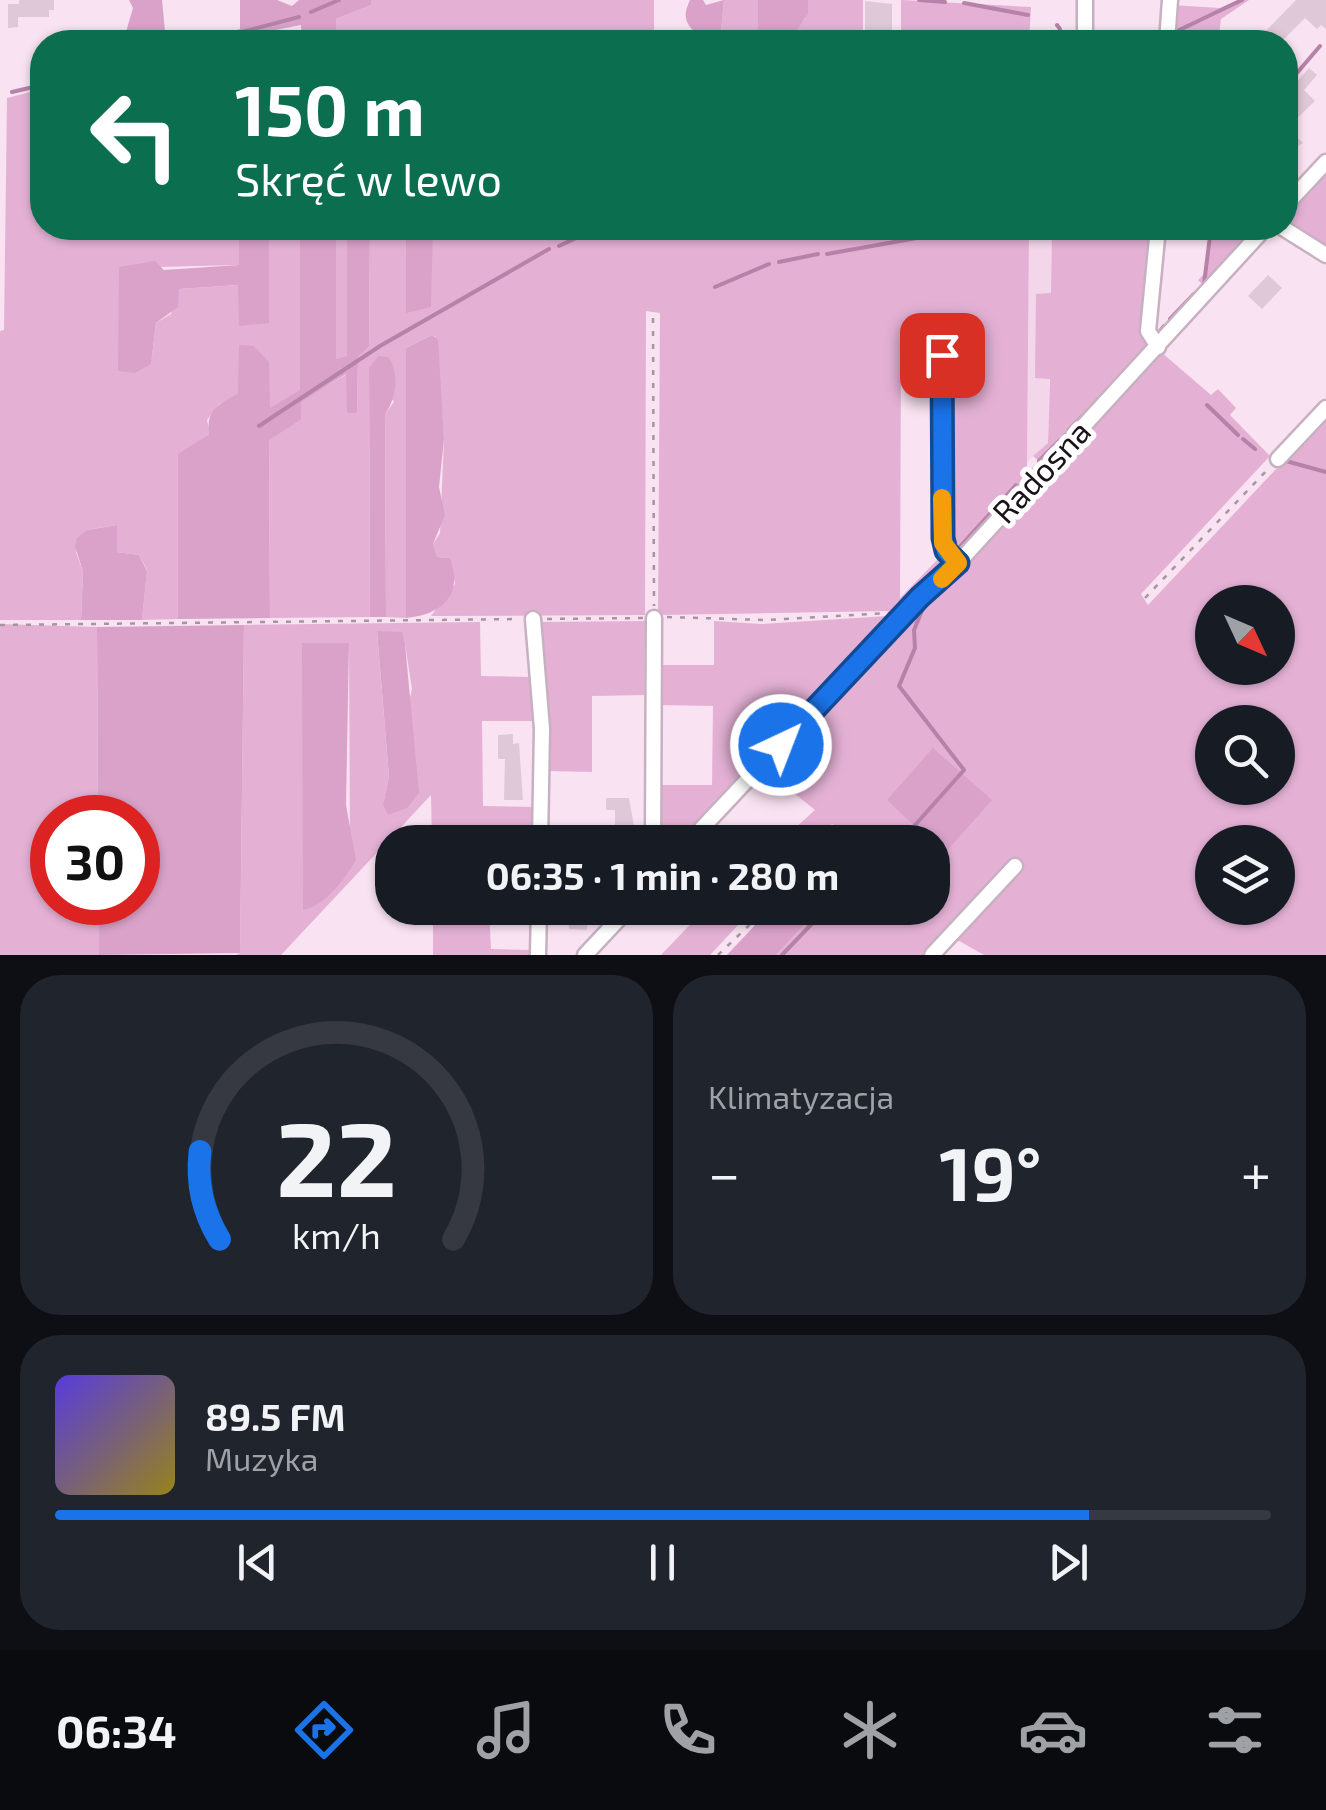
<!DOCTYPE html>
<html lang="pl">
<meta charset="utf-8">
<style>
body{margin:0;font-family:"Exo 2",sans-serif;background:#20242c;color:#f1f3f6;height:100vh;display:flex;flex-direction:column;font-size:38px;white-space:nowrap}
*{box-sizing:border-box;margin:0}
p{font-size:32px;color:#9ea1a6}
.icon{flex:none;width:55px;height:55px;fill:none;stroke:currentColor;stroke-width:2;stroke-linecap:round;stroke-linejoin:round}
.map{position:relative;height:955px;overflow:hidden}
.sheet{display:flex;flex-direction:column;gap:20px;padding:20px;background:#0d0f14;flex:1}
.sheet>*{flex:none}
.banner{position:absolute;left:30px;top:30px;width:1268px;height:210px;border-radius:40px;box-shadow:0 2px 8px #0004;background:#0b6e4f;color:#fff;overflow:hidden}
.needle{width:65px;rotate:134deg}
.fabs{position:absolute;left:1195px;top:585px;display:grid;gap:20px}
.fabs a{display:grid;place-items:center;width:100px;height:100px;border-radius:50%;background:#171b24;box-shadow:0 2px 8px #0004;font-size:50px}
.speed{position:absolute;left:30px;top:795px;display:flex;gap:20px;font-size:50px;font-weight:700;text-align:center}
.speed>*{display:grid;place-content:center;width:130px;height:130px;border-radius:50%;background:#171b24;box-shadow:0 2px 8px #0004;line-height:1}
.speed .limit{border:15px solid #d22;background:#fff;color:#111}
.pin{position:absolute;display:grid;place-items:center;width:85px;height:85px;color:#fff;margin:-42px;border-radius:20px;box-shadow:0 5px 15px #0006}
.me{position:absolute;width:110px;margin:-55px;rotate:43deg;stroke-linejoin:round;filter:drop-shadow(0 0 8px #0008)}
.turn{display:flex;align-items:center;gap:35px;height:210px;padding:0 40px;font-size:45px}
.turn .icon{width:130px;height:130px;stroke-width:2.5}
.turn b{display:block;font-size:70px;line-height:85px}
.big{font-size:75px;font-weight:700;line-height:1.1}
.sheet .widget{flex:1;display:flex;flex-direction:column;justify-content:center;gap:15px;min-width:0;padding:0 35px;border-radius:40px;background:#20242c}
.sheet .dial{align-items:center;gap:0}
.dial svg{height:260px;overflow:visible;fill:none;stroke:#363941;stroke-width:7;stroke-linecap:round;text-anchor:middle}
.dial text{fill:#f1f3f6;stroke:none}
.song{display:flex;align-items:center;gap:30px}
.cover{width:120px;height:120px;border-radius:15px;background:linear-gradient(135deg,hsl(250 70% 55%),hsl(50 70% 35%))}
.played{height:10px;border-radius:5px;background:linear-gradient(90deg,#1a73e8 85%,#363941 85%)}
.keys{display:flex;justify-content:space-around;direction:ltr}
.heat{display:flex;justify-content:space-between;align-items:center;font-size:55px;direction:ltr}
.sheet .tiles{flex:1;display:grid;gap:20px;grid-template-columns:1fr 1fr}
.widget:last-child{grid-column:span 2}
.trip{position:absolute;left:375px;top:825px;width:575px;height:100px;border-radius:40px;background:#171b24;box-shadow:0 2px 8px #0004;font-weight:700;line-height:100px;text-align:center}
.dock{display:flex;height:160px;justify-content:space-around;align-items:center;background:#090b0e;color:#9ea1a6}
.dock .icon{width:70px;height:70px}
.dock .active{color:#1a73e8}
.dock b{font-size:45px;color:#f1f3f6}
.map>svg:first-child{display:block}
.built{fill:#f4d6eb}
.green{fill:#e4b1d5;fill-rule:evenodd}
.forest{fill:#daa2c9}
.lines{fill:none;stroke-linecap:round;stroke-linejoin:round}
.stream{stroke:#b782a8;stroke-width:4}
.building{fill:#dfc8d7}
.minor-casing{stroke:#c7b1c0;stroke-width:19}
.path{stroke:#a695a1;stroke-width:2.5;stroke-dasharray:5 8;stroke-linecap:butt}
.minor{stroke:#fff;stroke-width:14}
.route-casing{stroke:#114b97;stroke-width:25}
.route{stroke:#1a73e8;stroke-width:18}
.slow{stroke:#f59e0b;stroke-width:18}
.labels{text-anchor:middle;stroke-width:10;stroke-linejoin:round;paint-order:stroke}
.street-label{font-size:32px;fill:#1a1218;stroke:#fff}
</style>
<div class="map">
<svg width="1326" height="955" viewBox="0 0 1326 955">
<rect width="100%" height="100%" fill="#f9e2f1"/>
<path class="built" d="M1029 228H1052L1048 443 1027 462Z"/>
<path class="green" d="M371 0H654V42H336V19L371 5Z
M724 0H758V42H720Z
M808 0H863V42H819L813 34H798L796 27 805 19Z
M901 0 1031 7 1029 42H901Z
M1238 0H1249L1221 19 1218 42H1168L1171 5 1220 8Z
M42 89V228H239V265L159 267 151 364 156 323 171 314 178 289 239 285 269 323V228H300L301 390 270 409 238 395 219 404 207 420 210 433 179 455 178 619 142 620 147 570 139 555 117 552 116 525 87 530 76 552 83 572 81 620H0V331L4 330 7 98Z
M1326 167V249L1287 223 1285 214Z
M336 228H347V357L336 359Z
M370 228H1029L1027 466 1033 471 959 556 948 548 951 335H935L934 361H901L900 598 942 555 949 568 890 611 658 615 660 313 646 311 645 615 431 616 455 584 450 558 437 557 433 544 440 533 444 439 436 337 432 335 406 348V618L386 617 385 414 394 402 369 368 370 617 270 618 269 439 301 420 300 402 347 374V413L357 412 358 357 369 347Z
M1052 228H1154L1144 338 1150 345 1042 464 1033 456 1048 443 1050 379 1035 378 1036 294 1051 293Z
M1209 228H1258L1205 287 1198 280 1207 271Z
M1161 352 1211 395 1218 389 1236 408 1230 415 1270 456 1141 594 1148 605 1326 416V955H984L954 938 1022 864 1015 857 925 955H776L820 908H932V843L944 853 887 800 932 842H857L832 824 815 842H767L773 836 781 841 815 810 764 769ZM1212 602H1278V668H1212ZM1212 722H1278V788H1212ZM1212 842H1278V908H1212Z
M887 616 891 620 683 842H658V785H712L713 706 658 705 659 665H714V621L761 624Z
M645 621 644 695 592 696V772L547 771 540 622Z
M480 622 481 676 530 677 532 721H482L483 806 534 807 533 842H432L431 795 281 955H236L240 953 244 625ZM377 632 405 644 412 689 383 805 389 777ZM303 644H349L350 836Z
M0 624 97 627 98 817 52 818V902L99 903V955H0Z
M433 908H489L491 949 532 950V955H433Z
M706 908H754L710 955H661Z"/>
<path class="forest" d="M129 0H162L166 42H123L133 8Z
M240 0H277L292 6 299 0H371V5L336 19V42H302L301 25 270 31 269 42H193L240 29Z
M690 0H703L706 5 724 0 720 42H703C691 26 679 23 690 0Z
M758 0H808V14L796 31 812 34 819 42H758Z
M239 228H269V323L239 326 238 285 179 289 178 307 156 323 151 364 135 373 118 371 119 267 155 261 164 270 239 265Z
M300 228H336V359L347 356V228H370L369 347 358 357 357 413H347L346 374 301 402V420L269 440 270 618 178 619V454L209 434C206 410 218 404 238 394L239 345 254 346 269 362 270 408 300 390Z
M406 228H433L431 307 406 313Z
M432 335 438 339 444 439 439 487 445 515 433 544 437 557 450 558C464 596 441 615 406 618V348Z
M378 356 388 357C400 372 396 400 385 414L386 617H370L369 368Z
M117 525V552L139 555 147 571 142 620H81L83 572 75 546 77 538 87 530Z
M244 625 240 953 99 955V903L138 902V818L98 817 97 627Z
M377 631 402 632 405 644 419 793 407 808 388 815 383 805 389 777Z
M349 643 346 805 356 860C345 879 325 906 303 910L302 643Z
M933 748 992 800 944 854 887 800Z
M771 908H820L776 955H727Z"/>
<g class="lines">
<path class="stream" d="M919 0 945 2
M964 3 1028 15
M311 12 339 0
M1057 25 1060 29
M1173 33 1242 0
M1066 35 1073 42
M203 42 299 17
M1285 87 1320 46
M12 92 42 85
M956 231 975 228
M559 246 576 238 575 228
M827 254 945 233
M779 262 818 254
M1204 284 1211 228
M715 287 769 264
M1170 319 1194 294
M1157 335 1164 326
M1207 405 1238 435
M259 426 380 346 549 249
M1069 430 1148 349
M1243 439 1255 449
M1039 461 1060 440
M1286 461 1326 472
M1024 476 1029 470
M956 551 1016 485
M925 582 945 561
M900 842 964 770 899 686 915 648 914 630 926 601
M782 955 827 908"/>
</g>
<path class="building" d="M19 0H54V10H49V17H18V27L8 28V4H19Z
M1296 0H1326V29L1321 25 1317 29 1305 18 1281 42H1255Z
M865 1 892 4V42H865Z
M1309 68 1317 75 1304 90 1315 101 1287 128 1303 143 1285 154V102L1291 96 1287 93Z
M1268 275 1282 288 1262 309 1248 296Z
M513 734V744L519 743 523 800H504L505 759H498V735Z
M606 798H629L634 826H615V810H606Z
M558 908H587V930L569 929V922H558Z"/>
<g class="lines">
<defs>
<path id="minor" d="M1085 42V0
M1167 42 1170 0
M1285 206 1326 162
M1283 228 1326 255
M1158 347 1148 331 1158 228
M942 355 943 543 958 563
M1278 459 1326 408
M533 619 542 729 540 842
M653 842 654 618
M689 842 905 612 958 563 1265 228
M538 955 539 908
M585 955 629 908
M932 955 1015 866"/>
</defs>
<use href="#minor" class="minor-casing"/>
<path class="path" d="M653 318 654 606
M1145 598 1270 467
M667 617 765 620 889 613
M547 619 644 618
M0 625 519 619
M833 842 838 838
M718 955 767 908"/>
<use href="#minor" class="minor"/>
</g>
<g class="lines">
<defs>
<path id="route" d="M781 745 920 597 958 563 946 551 943 538 942 355"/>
</defs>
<use href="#route" class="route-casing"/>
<use href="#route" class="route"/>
<path class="slow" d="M942 579 958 563 943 543 942 498"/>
</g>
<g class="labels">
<g class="street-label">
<text transform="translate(1042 472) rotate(-47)" y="11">Radosna</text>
</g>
</g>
</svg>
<div class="fabs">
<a><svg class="needle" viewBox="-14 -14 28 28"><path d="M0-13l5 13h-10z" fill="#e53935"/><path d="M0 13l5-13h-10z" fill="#9ea1a6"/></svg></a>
<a><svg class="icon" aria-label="search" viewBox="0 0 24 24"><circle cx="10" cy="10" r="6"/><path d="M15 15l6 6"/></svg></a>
<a><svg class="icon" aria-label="layers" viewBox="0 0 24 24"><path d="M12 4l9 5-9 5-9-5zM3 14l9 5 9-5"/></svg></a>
</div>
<div class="speed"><div class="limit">30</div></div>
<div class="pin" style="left:942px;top:355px;background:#d93025"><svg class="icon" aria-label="arrive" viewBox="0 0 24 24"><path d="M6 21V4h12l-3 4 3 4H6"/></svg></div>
<svg class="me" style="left:781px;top:745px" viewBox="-20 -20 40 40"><circle r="17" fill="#1a73e8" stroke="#fff" stroke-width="3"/><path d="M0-11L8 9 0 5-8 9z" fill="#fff"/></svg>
<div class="trip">06:35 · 1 min · 280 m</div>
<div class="banner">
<div class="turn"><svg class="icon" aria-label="left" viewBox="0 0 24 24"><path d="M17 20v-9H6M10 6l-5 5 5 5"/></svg><div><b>150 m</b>Skręć w lewo</div></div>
</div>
</div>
<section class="sheet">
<div class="tiles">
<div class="widget dial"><svg viewBox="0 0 100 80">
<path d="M14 69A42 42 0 1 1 86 69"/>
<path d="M14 69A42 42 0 0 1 8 42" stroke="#1a73e8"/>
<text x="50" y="56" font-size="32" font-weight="700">22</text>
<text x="50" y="72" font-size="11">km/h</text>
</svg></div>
<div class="widget"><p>Klimatyzacja</p>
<div class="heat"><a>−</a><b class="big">19°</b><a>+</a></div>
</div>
<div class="widget">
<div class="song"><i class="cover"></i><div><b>89.5 FM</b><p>Muzyka</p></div></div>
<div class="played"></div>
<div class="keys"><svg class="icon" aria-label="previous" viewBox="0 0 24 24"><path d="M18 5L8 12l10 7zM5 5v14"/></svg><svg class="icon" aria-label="pause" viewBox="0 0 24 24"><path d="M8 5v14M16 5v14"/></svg><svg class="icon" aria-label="next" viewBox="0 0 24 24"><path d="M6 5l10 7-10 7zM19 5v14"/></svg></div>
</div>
</div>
</section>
<nav class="dock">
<b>06:34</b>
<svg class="icon active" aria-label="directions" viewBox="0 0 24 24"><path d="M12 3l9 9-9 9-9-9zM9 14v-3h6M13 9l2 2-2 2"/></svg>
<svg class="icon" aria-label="music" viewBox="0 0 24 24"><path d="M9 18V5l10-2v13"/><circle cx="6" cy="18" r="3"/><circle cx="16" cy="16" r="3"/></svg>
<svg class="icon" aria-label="phone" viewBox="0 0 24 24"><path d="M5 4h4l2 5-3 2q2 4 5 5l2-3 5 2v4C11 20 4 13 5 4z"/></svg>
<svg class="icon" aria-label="climate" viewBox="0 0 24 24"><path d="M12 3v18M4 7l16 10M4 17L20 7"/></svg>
<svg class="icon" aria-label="car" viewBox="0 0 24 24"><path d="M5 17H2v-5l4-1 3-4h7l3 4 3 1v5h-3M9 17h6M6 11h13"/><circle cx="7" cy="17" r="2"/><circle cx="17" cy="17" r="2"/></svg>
<svg class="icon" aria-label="filters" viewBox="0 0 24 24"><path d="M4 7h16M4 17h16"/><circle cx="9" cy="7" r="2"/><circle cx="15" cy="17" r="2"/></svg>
</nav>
